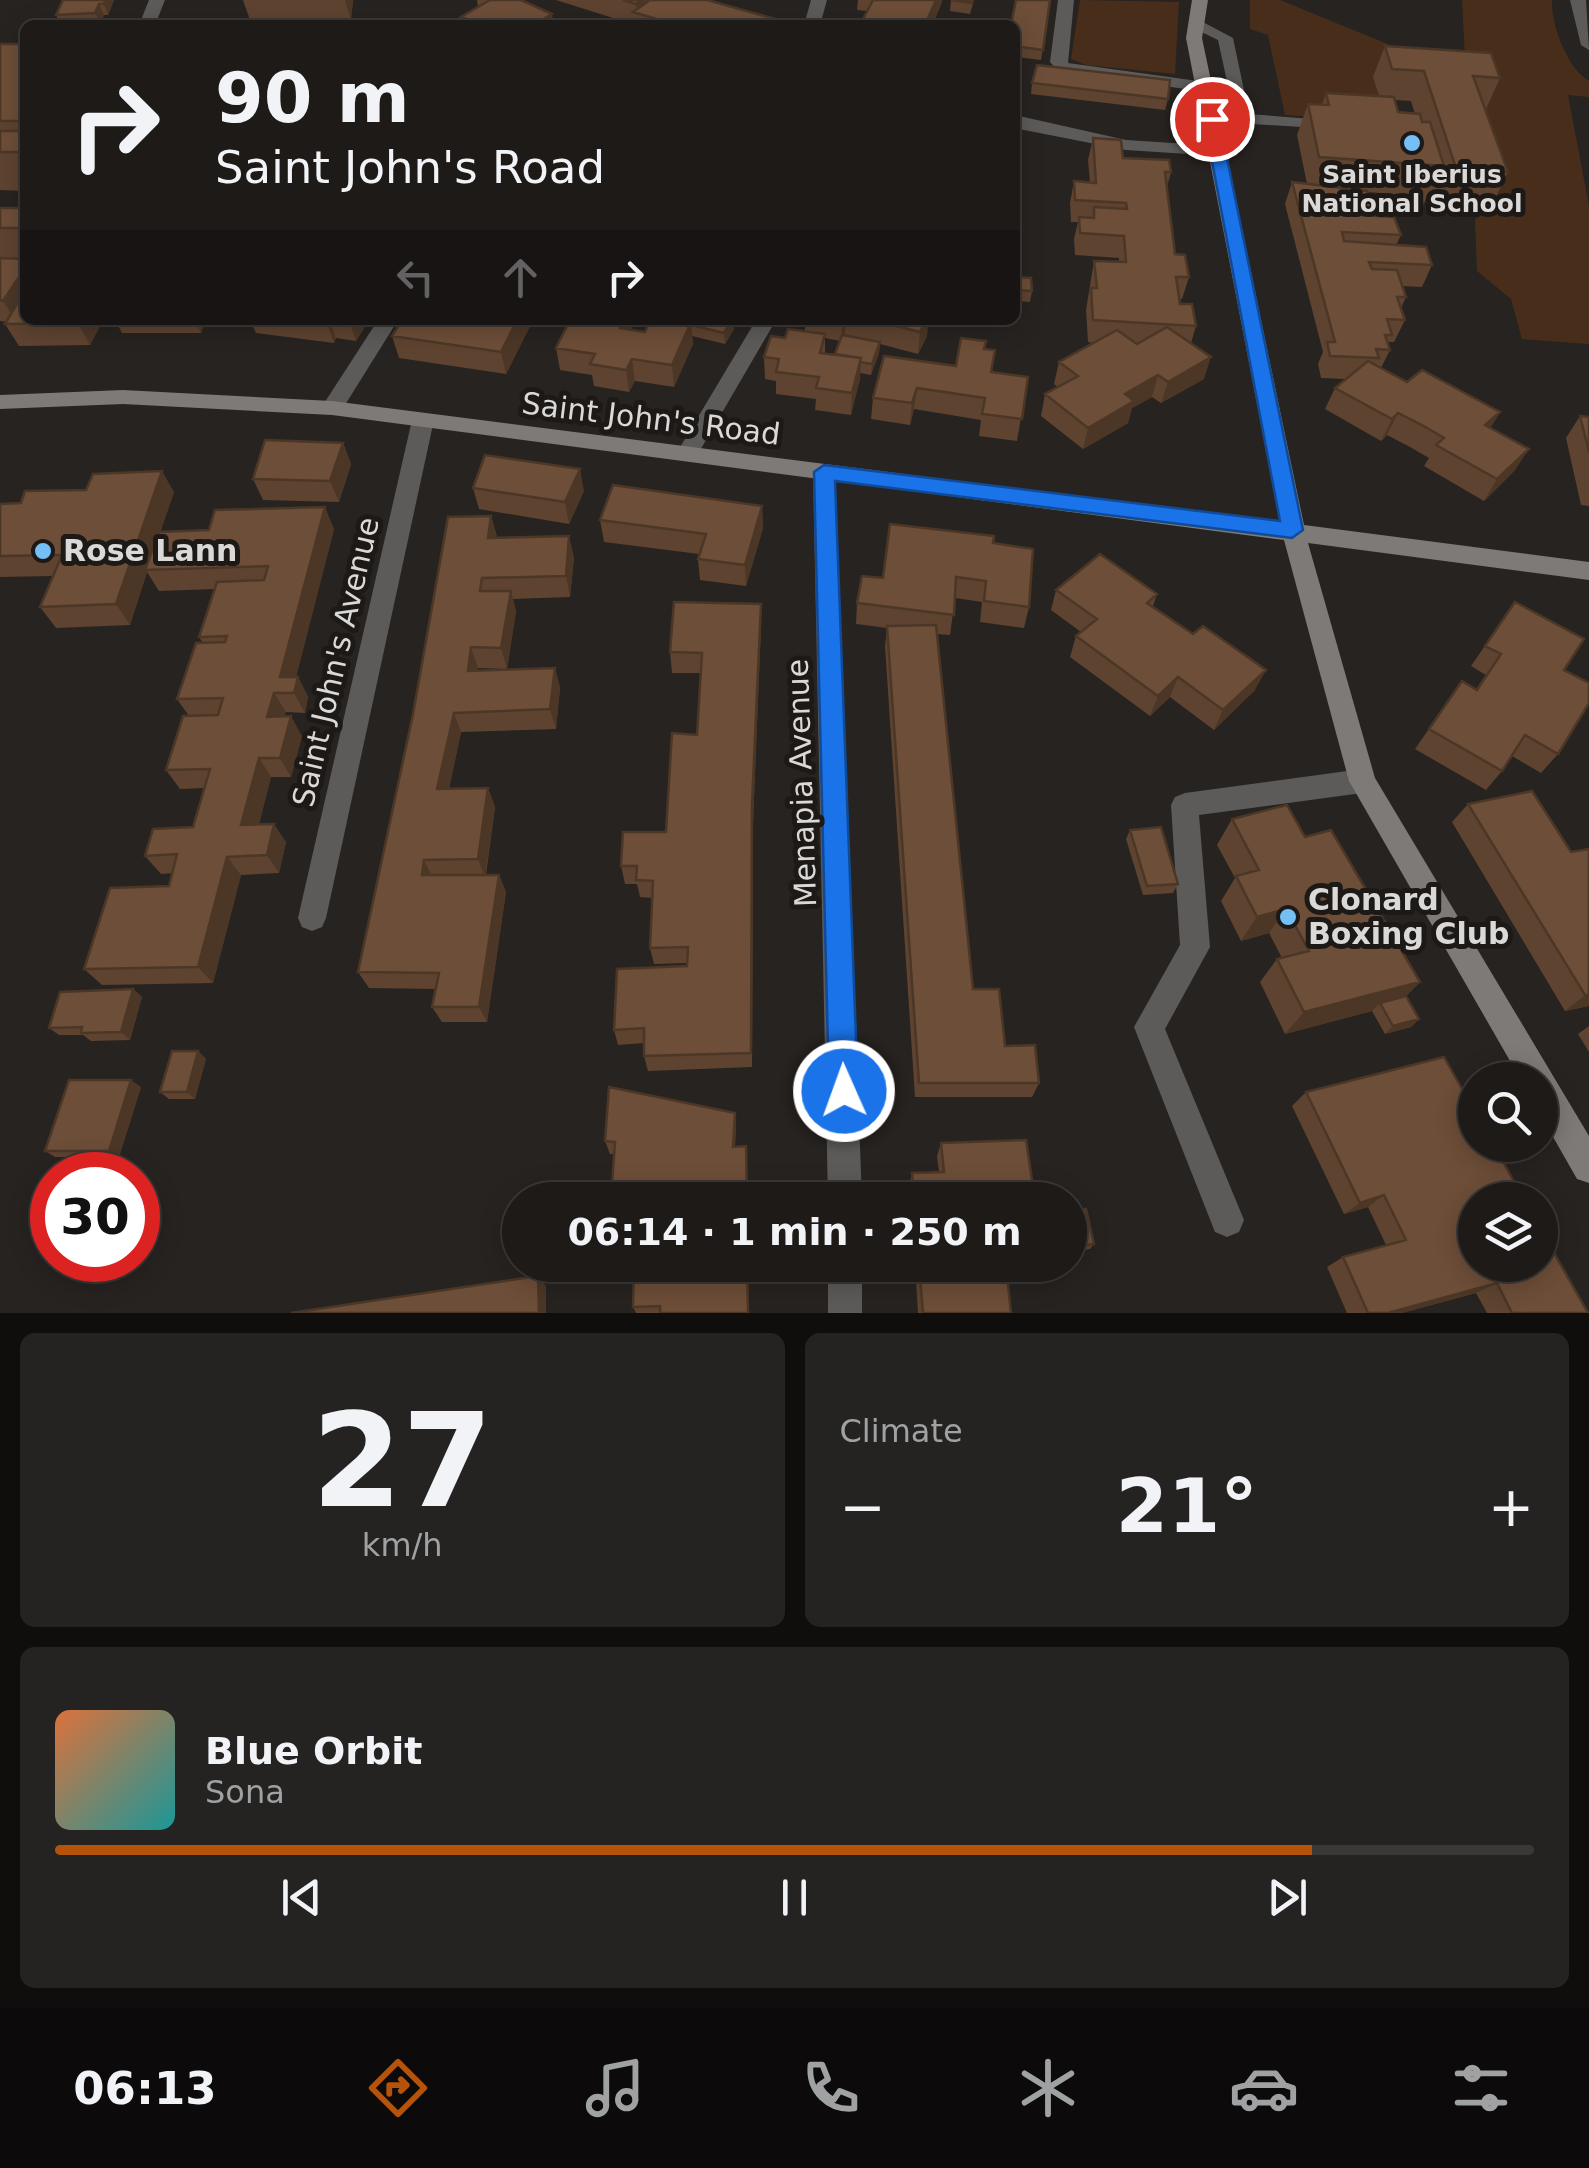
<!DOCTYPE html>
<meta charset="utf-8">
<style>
body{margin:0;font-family:"DejaVu Sans",sans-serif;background:#252321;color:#f1f3f6;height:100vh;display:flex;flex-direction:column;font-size:38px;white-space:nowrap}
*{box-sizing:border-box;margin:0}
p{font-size:32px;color:#a0a1a2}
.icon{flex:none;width:55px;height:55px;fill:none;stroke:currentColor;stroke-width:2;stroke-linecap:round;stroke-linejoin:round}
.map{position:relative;height:1313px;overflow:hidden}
.side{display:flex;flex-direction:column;gap:20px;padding:20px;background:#100e0d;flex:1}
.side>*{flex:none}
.top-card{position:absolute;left:20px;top:20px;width:1000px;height:305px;border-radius:15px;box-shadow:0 5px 25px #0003,0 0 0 2px #3b3837;background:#1d1a18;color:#f1f3f6;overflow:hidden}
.tools{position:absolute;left:1458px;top:1062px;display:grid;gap:20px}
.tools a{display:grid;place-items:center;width:100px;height:100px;border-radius:50%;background:#1d1a18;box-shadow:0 5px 25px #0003,0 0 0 2px #3b3837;font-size:50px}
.speed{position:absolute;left:30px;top:1152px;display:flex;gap:20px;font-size:50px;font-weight:700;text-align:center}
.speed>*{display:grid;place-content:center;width:130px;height:130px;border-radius:50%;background:#1d1a18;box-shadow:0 5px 25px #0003,0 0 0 2px #3b3837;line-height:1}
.speed .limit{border:15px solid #d22;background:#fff;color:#111}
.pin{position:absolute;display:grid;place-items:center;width:85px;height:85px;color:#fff;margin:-42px;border:5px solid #fff;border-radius:50%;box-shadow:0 2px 10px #0007}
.me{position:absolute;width:110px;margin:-55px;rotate:358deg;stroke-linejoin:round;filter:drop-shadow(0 0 8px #0008)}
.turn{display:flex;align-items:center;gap:35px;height:210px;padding:0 30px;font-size:45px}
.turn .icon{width:130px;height:130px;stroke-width:2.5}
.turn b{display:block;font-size:70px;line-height:85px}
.lanes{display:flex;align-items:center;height:95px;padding:0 30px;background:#0003;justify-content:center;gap:50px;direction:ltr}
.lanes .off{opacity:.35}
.big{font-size:75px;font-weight:600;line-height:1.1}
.side .widget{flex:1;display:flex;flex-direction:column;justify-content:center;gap:15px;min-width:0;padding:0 35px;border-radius:15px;background:#252321}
.side .dial{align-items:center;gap:0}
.dial b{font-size:130px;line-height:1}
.song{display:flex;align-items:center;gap:30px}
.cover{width:120px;height:120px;border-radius:15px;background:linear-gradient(135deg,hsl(20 70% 55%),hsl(180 70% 35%))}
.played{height:10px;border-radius:5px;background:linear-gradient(90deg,#b45309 85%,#3b3837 85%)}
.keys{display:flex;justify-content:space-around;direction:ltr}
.heat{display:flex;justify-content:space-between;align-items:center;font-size:55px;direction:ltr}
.side .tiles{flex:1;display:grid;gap:20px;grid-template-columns:1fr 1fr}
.widget:last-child{grid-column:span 2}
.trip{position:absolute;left:502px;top:1182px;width:585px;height:100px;border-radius:50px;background:#1d1a18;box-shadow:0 5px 25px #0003,0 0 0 2px #3b3837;font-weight:600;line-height:100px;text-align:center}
.menu{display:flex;height:160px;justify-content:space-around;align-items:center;background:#0c0a0a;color:#a0a1a2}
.menu .icon{width:70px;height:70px}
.menu .current{color:#b45309}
.menu b{font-size:45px;color:#f1f3f6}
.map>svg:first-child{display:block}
.green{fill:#482e1a}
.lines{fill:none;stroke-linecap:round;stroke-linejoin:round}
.lane{fill:#5d5b5a;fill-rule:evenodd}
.street{fill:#5d5b5a;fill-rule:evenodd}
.secondary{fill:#7e7a78;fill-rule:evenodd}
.wall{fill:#5e4330;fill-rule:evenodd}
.shaded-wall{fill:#4c3727}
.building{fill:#6d4e38;stroke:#4c3727;stroke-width:2.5}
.route{fill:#1a73e8;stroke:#114b97;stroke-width:2.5}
.poi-dot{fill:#74c0f6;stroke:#1d1917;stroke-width:4}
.labels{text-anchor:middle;stroke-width:10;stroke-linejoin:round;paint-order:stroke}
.far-poi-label{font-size:25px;font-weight:bold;fill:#dbd9d7;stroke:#1d1917}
.street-label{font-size:30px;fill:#dbd9d7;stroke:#1d1917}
.poi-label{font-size:30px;font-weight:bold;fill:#dbd9d7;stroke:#1d1917;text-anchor:start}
</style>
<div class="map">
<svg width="1589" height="1313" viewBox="0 0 1589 1313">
<rect width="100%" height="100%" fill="#272320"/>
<path class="green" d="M1080 0 1179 2 1175 74 1086 65 1071 59Z
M1250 0H1280L1466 76 1462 0H1552C1551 25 1567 68 1589 81V97L1568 95 1589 206V344L1522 339 1511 299 1477 271 1475 220 1493 203 1459 107 1374 77 1386 122 1285 115 1268 35 1250 29Z"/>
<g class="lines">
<path class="lane" d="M1191 21H1201L1233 38 1249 114 1312 119 1321 124 1318 128 1236 123 1218 40 1191 27Z
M1362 769 1371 773 1375 781 1371 789 1362 793 1199 815 1210 947 1165 1029 1244 1220 1239 1232 1227 1237 1215 1232 1134 1027 1180 945 1171 805 1175 797 1185 793Z"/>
<path class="street" d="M149 0H165L157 20 149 25 141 20Z
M811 0H827L820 25H804Z
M1058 0H1074L1068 63 1205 82 1213 87 1205 92 1057 70 1050 62Z
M1570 0H1586L1589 50 1581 45Z
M1015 115 1126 140 1219 146 1228 151 1219 156 1126 150 1019 129 1015 127Z
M378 320H398L340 413H324L321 408Z
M756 320H776L695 459H679L676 454Z
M423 413 434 420 326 918 322 927 312 931 302 927 298 918 412 420Z
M824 464 835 472 862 1200H828L813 472Z
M828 1265H862V1313H828Z"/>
<path class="secondary" d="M1192 0H1208L1202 38 1304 525 1589 562V580L1308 543 1375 778 1589 1136V1183L1577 1179 1540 1114V1080H1521L1349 781 1284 540 332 415 123 404 0 409V395L123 390 332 401 1280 522 1186 38Z"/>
</g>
<path class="wall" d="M114 0 108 15H104L100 23 61 25 56 15Z
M243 0H353L351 20H250Z
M477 0H521L554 25H463L461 17 478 7Z
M556 0H707L779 20V25H635Z
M858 0H942L941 5 932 25H860L867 11 857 10Z
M951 0H974L970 14 950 11Z
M1050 0 1041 60 1015 57V25Z
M0 44H25V191L0 190Z
M1385 46 1500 78 1486 109H1485L1508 172 1493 203 1469 201 1462 216 1429 213 1427 204 1436 183 1430 197H1427L1421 210 1402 208 1400 199 1402 195 1368 192 1373 209 1370 216 1401 235 1396 245 1432 265 1422 287 1402 286 1406 297 1401 308 1405 320 1394 342H1388L1390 350 1381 368 1407 382 1500 412 1490 428 1515 470 1484 501 1424 466 1429 458 1410 447 1387 435 1381 441 1325 409 1335 388 1345 379 1321 378 1318 364 1323 352 1285 204 1292 182 1307 184 1297 135 1308 104 1322 105 1326 93 1379 96 1373 77ZM1395 100 1411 101 1415 114 1398 112Z
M1032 83 1168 99 1165 110 1031 94Z
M1093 138 1123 158 1171 172 1167 187 1175 254 1189 277 1182 299H1179L1180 304 1196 326 1191 343 1204 379 1161 403 1152 397 1132 408 1128 423 1083 449 1041 416 1045 394 1058 387 1054 384 1059 362 1093 343 1088 342 1086 310 1094 261 1119 262V258L1075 255 1074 239 1078 222H1071L1070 203 1074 181 1090 182 1088 160Z
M0 208H25V320H103L90 345 19 346 5 324 7 322 0 321Z
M1015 277 1032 291 1030 302 1015 301Z
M115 320H206L201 333H122Z
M250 320H369L356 341 336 338 334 343 256 333Z
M635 320 631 329 645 332 650 320 734 329 725 344 692 336 693 344 674 387 635 381 629 392 594 386 592 375 560 370 556 348Z
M805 320H928L927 336 918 354 880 344 879 353 871 375 860 373 851 415 815 410 816 399 776 394V381L765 379 764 357 785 338 805 331ZM825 338 840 341 835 354 825 353Z
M532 322 506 374 399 358 392 336Z
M985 349 992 372 1028 377 1017 441 979 436 981 420 914 409 910 425 871 419 873 398 956 366Z
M1580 416 1589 417V506L1581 505 1566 438Z
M343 443 351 464 339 502 263 500 253 479Z
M473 488 584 491 569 524 479 509Z
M174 492 160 532 334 529 296 677H298L308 697 305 713 286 712 284 716 302 736 291 777H271L259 824 286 842 279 873 241 875 213 983 102 985 84 969 169 886 173 873 161 874 145 856 193 827 205 788 180 789 166 770 189 716 177 699 203 643 199 637 215 589 159 591 147 572 130 625 56 628 40 607 53 576 0 577V504Z
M762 506 763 528 746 586 700 580 698 559 699 554 604 542 600 520Z
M491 516 497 537 574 557 570 597 513 599 516 611 507 669 478 668V671L555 668 560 688 556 729 461 732 449 789 488 788 495 807 486 875H499L506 892 487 1022H442L432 1007 436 989 369 988 358 972Z
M993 543 1029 607 1024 628 980 622 982 602 955 598 950 635 937 634 973 989 1005 1046 1039 1083 1032 1097H915L885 646 887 628 856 624 857 603 883 578Z
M1056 590 1157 594 1153 606 1255 690 1214 730 1170 697 1150 716 1070 657 1076 636 1081 632 1051 610Z
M1515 602 1564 670 1558 754 1541 773 1512 756 1502 771 1486 790 1415 749 1462 681 1476 689 1486 675 1471 666Z
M761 624 753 823 752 1067 648 1071 644 1056V1043L618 1045 614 1030 687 966V963L654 964 650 948 653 898 640 897 637 884H625L621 866 666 832 697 735 701 673H672L670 652Z
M1468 804 1571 852 1589 849V1006L1565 1011 1452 822Z
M1232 819 1305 837 1420 982 1406 996 1419 1019 1411 1027 1385 1034 1372 1011 1285 1034 1260 982 1277 959 1282 958 1269 933 1241 941 1221 901 1235 878 1217 845Z
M1130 830 1178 884 1173 893 1143 895 1126 839Z
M133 989 142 997 130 1040 91 1041 83 1035H59L49 1028Z
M1589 1026V1052L1578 1034Z
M198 1051 206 1059 195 1099H169L160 1092Z
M141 1087 119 1157H55L45 1151Z
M1306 1092 1588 1313H1487L1476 1293 1402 1313H1347L1327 1267 1343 1257 1386 1245 1368 1207 1344 1214 1292 1106Z
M735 1113 736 1127 735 1146H746L748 1200H611L614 1154H610L605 1141Z
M941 1143 1035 1200H910L909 1185 912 1173 939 1172 937 1156Z
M1070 1211 1094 1244 1090 1249 1070 1252Z
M634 1265H748L749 1313H636L633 1307Z
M915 1265H1006L1011 1313H918Z
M1032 1265H1064L1065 1269 1061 1274 1033 1275Z"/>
<path class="shaded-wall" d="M105 0H114L108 15 104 4Z
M345 0H353L351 20Z
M641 0H669L637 13 636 4Z
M936 0H942L941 5 932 25H925Z
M99 4 104 15 100 23 95 13Z
M552 14 554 25H533Z
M25 268V310L17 323 3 301Z
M80 320H103L90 345 78 323Z
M195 320H206L201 333Z
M326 320H330L336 338 334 343Z
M349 320H369L356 341Z
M517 320H531L532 322 506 374 501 352Z
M623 320H635L623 350 620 328Z
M732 320H733L734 329 725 344 724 333Z
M842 320H846L845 335 841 342Z
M926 320H928L927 336 918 354 920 332Z
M691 322 693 344 674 387 672 365Z
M880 342 879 353 871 375 872 364Z
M1211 357 1204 379 1161 403 1168 382Z
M861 358 860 380 851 415 852 393Z
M632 359 635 381 629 392 626 370Z
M1158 375 1152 397 1132 408 1128 423 1083 449 1088 428 1125 394Z
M917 388 914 409 910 425 912 403Z
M1500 412 1487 434 1485 425Z
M1398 413 1387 435 1381 441 1392 419Z
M343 443 351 464 339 502 330 481Z
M1529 449 1515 470 1484 501 1497 479Z
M580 469 584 491 569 524 565 502Z
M162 471 174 492 148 569 145 570 147 572 130 625 116 604Z
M762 506 763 528 746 586 745 565Z
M325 507 334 529 292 693 280 677Z
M491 516 497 538H488Z
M569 536 574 557 570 597 566 576Z
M511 591 516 611 507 669 501 648Z
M761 604V624L753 823 752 1067V804Z
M471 647 478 668 475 691 468 671Z
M555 668 560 688 556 729 550 709Z
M1266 670 1255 690 1214 730 1223 710Z
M298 677 308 697 305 713 294 693Z
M1178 677 1170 697 1150 716 1158 696Z
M274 693 286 712 279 736 267 717Z
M454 713 461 732 445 808 437 789Z
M291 716 302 736 291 777 280 758Z
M259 758 271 777 254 843 241 825Z
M488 788 495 807 485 877 478 859Z
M274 824 286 842 279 873 267 855Z
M227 857 241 875 213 983 198 967Z
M424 860 433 878 422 875Z
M499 875 506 892 487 1022 479 1007Z
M1286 909 1269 933 1241 941 1257 917Z
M1420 982 1398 1004 1380 1003 1372 1011 1285 1034 1304 1012Z
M133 989 142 997 130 1040 121 1032Z
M1585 995H1589V1006L1565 1011Z
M1419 1019 1411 1027 1385 1034 1393 1026Z
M198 1051 206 1059 195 1099 187 1092Z
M131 1080 141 1087 119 1157 109 1151Z
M735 1113 736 1127 734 1159 733 1147Z
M1384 1195 1368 1207 1344 1214 1360 1203Z
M538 1276 546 1286V1313H539Z
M1497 1283 1476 1293 1402 1313H1388Z"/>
<path class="building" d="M63 0H105L104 4H99L95 13 56 15Z
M490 0H521L552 14 533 25 496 19 486 25H482L461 17Z
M623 0H641L636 4Z
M650 0H707L779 20 774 25H677L633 12Z
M873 0H936L925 25H860Z
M951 0H973L972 3Z
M1016 0H1050L1043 50 1015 46V25H1011Z
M0 44H25V121H0Z
M1385 46 1491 53 1500 78 1473 76 1508 172 1456 168 1424 71 1392 69Z
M1037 65 1170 80 1168 99 1032 83Z
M1326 93 1394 97 1398 112 1420 114 1422 122H1430L1444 166 1319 157 1308 104 1329 105Z
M0 131H25V152H0Z
M1093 138 1121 140 1123 158 1169 160 1171 172H1165L1175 254 1185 255 1189 277H1176L1180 304H1192L1196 326 1093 320 1091 288H1097L1094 261 1126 262 1124 236 1080 233 1079 217 1094 218V207L1127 209 1126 203 1075 200 1074 181 1096 183Z
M1414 168 1432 169 1435 178 1415 177Z
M1442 172 1475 176 1477 185 1443 181Z
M1292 182 1367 191 1373 209 1342 208 1344 214 1394 217 1401 235 1342 232 1344 241 1426 247 1432 265 1369 262 1372 269 1397 270 1406 297H1397L1405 320 1387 319 1392 335H1385L1390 350 1376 349 1379 358 1330 356 1327 342H1335Z
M0 208H25V228H0Z
M0 258 25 259V268L3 301 0 300Z
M1015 277 1031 278 1032 291 1016 290Z
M25 290V320H80L78 323 5 324Z
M402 320H517L501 352 392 336Z
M570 320H623L620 328 645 332 650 320H676L691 322 672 365 632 359 626 370 590 364 595 354 556 348Z
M684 320H732L724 333 691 325V322L683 321Z
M873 320H926L920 332Z
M1167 327 1211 357 1168 382 1158 375 1125 394 1134 401 1088 428 1045 394 1078 376 1059 362 1117 330 1137 344Z
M788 329 825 334 820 353 861 358 852 393 816 388 819 377 776 372 779 359 764 357 771 336 785 338Z
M842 335 880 342 872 364 860 362 861 358 835 354Z
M961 338 986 341 984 349 995 350 991 372 1028 377 1022 419 982 414 985 398 917 388 912 403 873 398 884 356 956 366Z
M1368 361 1407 382 1422 370 1500 412 1485 425 1529 449 1497 479 1436 445 1444 438 1422 425 1398 413 1392 419 1335 388Z
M1580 416 1589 417V452Z
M265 440 343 443 330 481 253 479Z
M485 455 580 469 565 502 473 488Z
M162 471 116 604 40 607 62 555 0 556V504L21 503 25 491 86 490 93 474Z
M613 485 762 506 745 565 698 559 706 534 600 520Z
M325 507 280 677H298L294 693H274L267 717 291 716 280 758H259L241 825 274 824 267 855 227 857 198 967 84 969 110 888 169 886 177 854 145 856 153 829 193 827 210 769 166 770 183 716 218 715 223 698 177 699 196 643 225 642 227 636 199 637 217 582 264 580 268 566 145 570 159 532 209 530 215 510Z
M491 516 488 538 569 536 566 576 482 578 480 591H511L501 648 471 647 468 671 555 668 550 709 454 713 437 789 488 788 478 859 424 860 422 875H499L479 1007H432L439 973 358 972 413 714 448 517Z
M890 524 994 536 993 543 1033 549 1029 607 984 601 986 581 956 577 954 615 857 603 862 576 883 578Z
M1100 554 1157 594 1147 603 1193 634 1203 626 1266 670 1223 710 1178 677 1158 696 1076 636 1097 619 1056 590Z
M674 602 761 604 752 804 751 1053 644 1056V1028L614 1030 617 969 687 966 688 947 650 948 653 881 636 880 637 866H621L623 832H666L672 733 697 735 702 653 670 652Z
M1515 602 1584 639 1564 670 1589 683V703L1558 754 1525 735 1502 771 1429 729 1462 681 1477 690 1501 654 1485 646Z
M936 625 973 989H999L1005 1046 1035 1045 1039 1083H919L887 626Z
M1532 791 1571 852 1589 849V995H1585L1468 804Z
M1287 805 1305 837 1331 830 1420 982 1304 1012 1277 959 1309 951 1286 909 1257 917 1236 876 1259 870 1232 819Z
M1161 827 1178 884 1147 886 1130 830Z
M133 989 121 1032 81 1033 82 1027 49 1028 60 992Z
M1406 996 1419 1019 1393 1026 1380 1003Z
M172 1051H198L187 1092H160Z
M1444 1057 1475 1112V1145H1494L1524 1200H1475V1265H1540V1228L1588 1313H1512L1497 1283 1388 1313H1368L1343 1257 1406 1240 1384 1195 1360 1203 1306 1092Z
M69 1080H131L109 1151H45Z
M609 1087 735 1113 733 1147 746 1146 747 1200H611L615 1142 605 1141Z
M1026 1140 1035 1200H914L912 1173 944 1172 941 1143Z
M1086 1209 1094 1244 1070 1247V1211Z
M634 1265H747L748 1313H660V1306L633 1307Z
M919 1265H1006L1011 1313H923Z
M1036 1265H1064L1065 1269 1037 1270Z
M538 1276 539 1313H291Z"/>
<path class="route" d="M1212 115 1219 119 1303 530 1292 538 835 481 858 1091 854 1101 844 1106 834 1101 829 1091 814 472 824 465 1280 521 1204 119Z"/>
<g class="poi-dot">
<circle cx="1412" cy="143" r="10"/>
<circle cx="43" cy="551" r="10"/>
<circle cx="1288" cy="917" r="10"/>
</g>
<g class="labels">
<g class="far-poi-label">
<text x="1412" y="183">Saint Iberius<tspan x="1412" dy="29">National School</tspan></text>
</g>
<g class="street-label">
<text transform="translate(651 419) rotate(7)" y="10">Saint John's Road</text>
<text transform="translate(336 662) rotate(-77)" y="10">Saint John's Avenue</text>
<text transform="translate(802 783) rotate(-92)" y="10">Menapia Avenue</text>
</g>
<g class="poi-label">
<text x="63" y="561">Rose Lann</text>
<text x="1308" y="910">Clonard<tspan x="1308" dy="34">Boxing Club</tspan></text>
</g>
</g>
</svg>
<div class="tools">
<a><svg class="icon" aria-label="search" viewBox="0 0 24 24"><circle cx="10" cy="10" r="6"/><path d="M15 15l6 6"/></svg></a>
<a><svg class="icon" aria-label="layers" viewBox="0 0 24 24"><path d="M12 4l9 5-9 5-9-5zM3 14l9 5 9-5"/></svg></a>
</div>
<div class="speed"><div class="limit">30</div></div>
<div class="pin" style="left:1212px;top:119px;background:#d93025"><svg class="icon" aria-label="arrive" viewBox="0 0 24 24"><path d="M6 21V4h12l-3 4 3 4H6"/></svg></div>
<svg class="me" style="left:844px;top:1091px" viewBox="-20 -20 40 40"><circle r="17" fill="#1a73e8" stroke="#fff" stroke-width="3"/><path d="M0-11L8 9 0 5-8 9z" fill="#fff"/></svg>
<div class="trip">06:14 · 1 min · 250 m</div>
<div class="top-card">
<div class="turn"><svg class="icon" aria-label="right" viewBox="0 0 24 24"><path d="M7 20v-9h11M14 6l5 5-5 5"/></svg><div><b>90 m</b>Saint John's Road</div></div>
<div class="lanes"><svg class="icon off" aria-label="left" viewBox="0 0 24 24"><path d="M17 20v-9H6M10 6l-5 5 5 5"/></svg><svg class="icon off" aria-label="ahead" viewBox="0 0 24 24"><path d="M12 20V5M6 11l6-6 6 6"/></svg><svg class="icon" aria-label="right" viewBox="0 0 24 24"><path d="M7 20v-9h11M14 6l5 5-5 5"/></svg></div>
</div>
</div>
<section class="side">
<div class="tiles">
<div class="widget dial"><b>27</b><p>km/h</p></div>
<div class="widget"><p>Climate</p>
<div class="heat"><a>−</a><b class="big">21°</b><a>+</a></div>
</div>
<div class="widget">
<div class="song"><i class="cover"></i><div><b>Blue Orbit</b><p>Sona</p></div></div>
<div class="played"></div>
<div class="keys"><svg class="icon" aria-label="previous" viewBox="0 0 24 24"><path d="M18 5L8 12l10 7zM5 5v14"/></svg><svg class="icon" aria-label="pause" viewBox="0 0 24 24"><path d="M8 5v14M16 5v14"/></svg><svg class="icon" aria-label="next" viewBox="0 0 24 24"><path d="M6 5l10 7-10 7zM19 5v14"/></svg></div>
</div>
</div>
</section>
<nav class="menu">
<b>06:13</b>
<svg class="icon current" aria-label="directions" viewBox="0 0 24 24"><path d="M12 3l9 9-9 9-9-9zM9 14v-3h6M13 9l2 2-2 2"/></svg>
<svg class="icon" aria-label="music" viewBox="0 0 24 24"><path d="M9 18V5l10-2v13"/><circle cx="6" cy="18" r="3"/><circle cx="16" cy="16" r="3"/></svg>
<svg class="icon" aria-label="phone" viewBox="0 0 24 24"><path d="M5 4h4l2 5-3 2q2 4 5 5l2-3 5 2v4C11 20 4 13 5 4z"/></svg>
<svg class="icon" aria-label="climate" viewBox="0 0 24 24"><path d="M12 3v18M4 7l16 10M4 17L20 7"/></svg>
<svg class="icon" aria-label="car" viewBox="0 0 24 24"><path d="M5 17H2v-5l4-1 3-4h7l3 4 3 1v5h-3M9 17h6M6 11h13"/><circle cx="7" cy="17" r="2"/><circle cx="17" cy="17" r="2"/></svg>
<svg class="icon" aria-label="filters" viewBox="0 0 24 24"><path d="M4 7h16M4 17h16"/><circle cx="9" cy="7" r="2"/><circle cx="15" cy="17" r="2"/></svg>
</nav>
